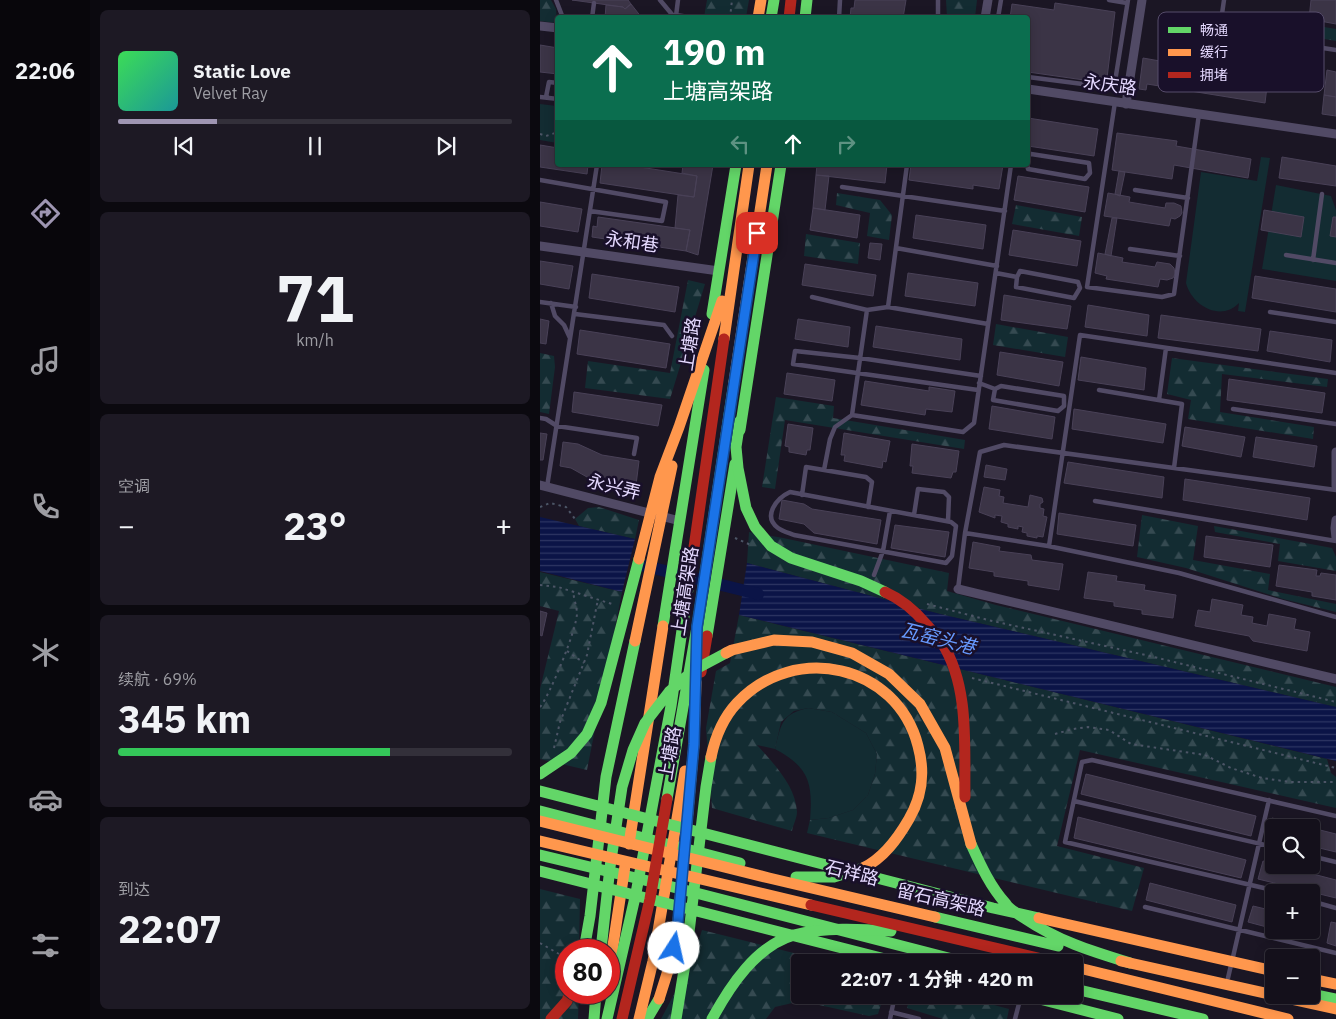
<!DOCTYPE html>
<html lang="zh">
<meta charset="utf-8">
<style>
body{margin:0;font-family:"IBM Plex Sans","Noto Sans SC",sans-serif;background:#1d1924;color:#f1f3f6;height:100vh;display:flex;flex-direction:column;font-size:19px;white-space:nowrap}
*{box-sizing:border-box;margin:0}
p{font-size:16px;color:#9d9da3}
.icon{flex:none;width:28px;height:28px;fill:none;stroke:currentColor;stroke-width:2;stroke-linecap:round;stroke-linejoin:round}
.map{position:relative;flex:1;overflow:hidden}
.details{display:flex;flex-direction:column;gap:10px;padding:10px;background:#0b090f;width:450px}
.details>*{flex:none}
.guide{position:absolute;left:15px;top:15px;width:475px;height:152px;border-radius:5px;box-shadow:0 2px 12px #0003,0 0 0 1px #33303a;background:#0b6e4f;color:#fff;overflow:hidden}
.buttons{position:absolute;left:725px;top:819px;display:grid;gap:10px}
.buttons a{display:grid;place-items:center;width:55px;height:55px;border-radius:5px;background:#14101b;box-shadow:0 2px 12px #0003,0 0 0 1px #33303a;font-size:25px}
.speed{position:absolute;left:15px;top:939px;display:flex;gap:10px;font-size:25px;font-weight:700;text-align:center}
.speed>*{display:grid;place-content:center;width:65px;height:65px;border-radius:50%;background:#14101b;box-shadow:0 2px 12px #0003,0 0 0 1px #33303a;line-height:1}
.speed .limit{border:8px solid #d22;background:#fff;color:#111}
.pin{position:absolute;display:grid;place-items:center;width:42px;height:42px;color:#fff;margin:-21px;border-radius:10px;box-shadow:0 2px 8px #0006}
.me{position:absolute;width:55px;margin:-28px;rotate:10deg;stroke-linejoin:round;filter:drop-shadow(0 0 4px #0008)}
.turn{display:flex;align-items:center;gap:18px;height:105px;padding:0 25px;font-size:22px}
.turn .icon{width:65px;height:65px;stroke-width:2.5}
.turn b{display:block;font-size:35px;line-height:42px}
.lanes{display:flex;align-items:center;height:48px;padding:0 25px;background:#0003;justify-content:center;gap:25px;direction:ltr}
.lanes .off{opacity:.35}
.big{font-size:38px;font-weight:700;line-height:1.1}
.details .widget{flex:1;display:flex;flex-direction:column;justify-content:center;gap:8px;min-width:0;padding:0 18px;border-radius:8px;background:#1d1924}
.details .dial{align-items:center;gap:0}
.dial b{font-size:65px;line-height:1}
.song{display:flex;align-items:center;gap:15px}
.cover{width:60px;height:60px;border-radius:8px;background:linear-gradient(135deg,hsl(130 70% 55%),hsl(180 70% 35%))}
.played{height:5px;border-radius:2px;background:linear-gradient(90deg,#9e95b2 25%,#33303a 25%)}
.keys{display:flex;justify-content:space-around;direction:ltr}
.heat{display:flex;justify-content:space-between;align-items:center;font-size:28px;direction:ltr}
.charge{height:8px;border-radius:4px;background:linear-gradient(90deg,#34c759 69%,#33303a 0)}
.trip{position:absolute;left:251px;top:954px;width:292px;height:50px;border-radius:5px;background:#14101b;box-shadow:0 2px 12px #0003,0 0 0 1px #33303a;font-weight:700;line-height:50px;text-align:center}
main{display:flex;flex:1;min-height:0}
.menu{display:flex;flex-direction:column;width:90px;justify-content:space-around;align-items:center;background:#08060b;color:#9d9da3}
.menu .icon{width:35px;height:35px}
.menu .current{color:#9e95b2}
.menu b{font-size:22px;color:#f1f3f6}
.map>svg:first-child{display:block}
.green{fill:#132c32}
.forest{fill:url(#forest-firs)}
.water{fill:url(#water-rules)}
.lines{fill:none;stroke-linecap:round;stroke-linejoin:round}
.canal{stroke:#0b1447;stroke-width:12}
.building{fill:#3b3446;stroke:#494157}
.path{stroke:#4c5566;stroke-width:2;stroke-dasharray:2.5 4;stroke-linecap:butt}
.lane{stroke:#514a65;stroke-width:4.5}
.street{stroke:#514a65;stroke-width:9}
.fast{stroke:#63d668;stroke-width:11}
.slow{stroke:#ff974d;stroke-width:11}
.jam{stroke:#b3261e;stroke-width:11}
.fast-bridge{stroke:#63d668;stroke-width:11}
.slow-bridge{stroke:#ff974d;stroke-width:11}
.jam-bridge{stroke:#b3261e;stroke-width:11}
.route-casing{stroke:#114b97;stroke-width:12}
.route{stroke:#1a73e8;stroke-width:9}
.labels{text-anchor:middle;stroke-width:5;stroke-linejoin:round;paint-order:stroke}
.street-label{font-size:18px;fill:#e5d9ff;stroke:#19102a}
.water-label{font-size:19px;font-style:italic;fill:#679aff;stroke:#19102a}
.key{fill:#19102a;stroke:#564c6a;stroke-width:1}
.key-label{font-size:14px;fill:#e5d9ff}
</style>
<main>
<nav class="menu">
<b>22:06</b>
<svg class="icon current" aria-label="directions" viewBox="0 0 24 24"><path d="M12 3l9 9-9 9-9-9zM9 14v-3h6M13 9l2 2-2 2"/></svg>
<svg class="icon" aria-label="music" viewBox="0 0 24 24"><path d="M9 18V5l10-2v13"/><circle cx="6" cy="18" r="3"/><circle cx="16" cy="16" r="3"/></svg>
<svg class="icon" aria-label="phone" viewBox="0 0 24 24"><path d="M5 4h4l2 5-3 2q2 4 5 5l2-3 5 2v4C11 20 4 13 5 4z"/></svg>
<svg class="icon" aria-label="climate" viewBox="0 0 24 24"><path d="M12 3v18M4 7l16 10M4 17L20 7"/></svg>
<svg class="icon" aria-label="car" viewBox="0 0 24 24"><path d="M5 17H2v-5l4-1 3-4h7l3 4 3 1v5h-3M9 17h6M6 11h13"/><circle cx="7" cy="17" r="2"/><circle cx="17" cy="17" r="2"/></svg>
<svg class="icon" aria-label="filters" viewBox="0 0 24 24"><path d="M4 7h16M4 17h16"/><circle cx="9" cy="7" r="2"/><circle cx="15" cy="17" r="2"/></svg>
</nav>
<section class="details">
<div class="widget">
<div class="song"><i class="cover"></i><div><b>Static Love</b><p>Velvet Ray</p></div></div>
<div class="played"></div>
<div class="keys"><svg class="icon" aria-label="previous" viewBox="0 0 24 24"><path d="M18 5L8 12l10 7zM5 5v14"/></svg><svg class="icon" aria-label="pause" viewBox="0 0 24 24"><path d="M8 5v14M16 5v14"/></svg><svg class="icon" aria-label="next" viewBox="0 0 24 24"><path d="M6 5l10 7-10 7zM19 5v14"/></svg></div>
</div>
<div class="widget dial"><b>71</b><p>km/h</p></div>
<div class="widget"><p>空调</p>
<div class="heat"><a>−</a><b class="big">23°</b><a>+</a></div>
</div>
<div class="widget"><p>续航 · 69%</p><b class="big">345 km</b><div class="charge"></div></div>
<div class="widget"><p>到达</p><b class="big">22:07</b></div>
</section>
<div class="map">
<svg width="796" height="1019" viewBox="0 0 796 1019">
<defs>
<pattern id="forest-firs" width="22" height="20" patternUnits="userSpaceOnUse" patternTransform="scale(1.25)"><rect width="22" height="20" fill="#132c32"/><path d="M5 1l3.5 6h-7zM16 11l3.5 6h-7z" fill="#354a51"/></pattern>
<pattern id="water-rules" width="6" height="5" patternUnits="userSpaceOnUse" patternTransform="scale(1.25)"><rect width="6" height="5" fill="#0b1447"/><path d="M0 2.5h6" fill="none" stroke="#2e3663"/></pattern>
</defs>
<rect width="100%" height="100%" fill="#1b1624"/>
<path class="green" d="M0 104 17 106V143L0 140Z
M721 157 730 158 705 312 698 311 699 303C681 322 652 306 646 283L661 172 717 181Z
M736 185 791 196 796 210V281L722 269Z
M268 708 292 712 326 733 337 754 335 774 328 795 313 810 289 818 270 820C273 783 269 767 235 749 241 725 241 714 268 708Z"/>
<path class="forest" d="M0 0H11L16 9 17 23 0 21Z
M167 0H209L206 17H164Z
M406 0H437L435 17H407Z
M772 25 796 29V41L779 38 772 29Z
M297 193 340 200 352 215 349 240 327 236 330 213 296 205Z
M476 205 542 217 539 236 472 224Z
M266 234 320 243 318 264 264 256Z
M148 280 165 284 130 399 45 388 48 361 130 373Z
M456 324 528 337 525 357 453 345Z
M0 353 14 356 15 367 9 414 0 412Z
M632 358 788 379 787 387 682 374 680 412 774 427 773 439 648 419 651 400 627 394Z
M236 397 294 406 293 418 425 440 424 449 245 420 235 489 222 487Z
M59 507 99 520 95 539 39 526 35 519 48 508Z
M602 515 658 526 653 560 730 574 728 590 796 604V612L743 599 646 568 597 557Z
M674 526 792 548 796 557V571L738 561 740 544 675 532Z
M209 532 243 538 409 573 407 591 456 605 796 687V707L400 614 207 563Z
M0 572 82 592 47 770 0 759V689L19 611 0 606Z
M199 615 787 759 791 773 796 777V808L540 750 517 846 604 868 592 911 267 833 270 820 289 818 313 810 328 795 335 774 337 754 326 733 292 712 268 708 254 711 241 722 235 749 217 745C233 763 256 786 257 812 257 818 253 825 252 831L172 808 166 728 176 671 190 663Z
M0 889 40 899 39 950H26V992L39 993 38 1019H0Z
M162 930 289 962H260V995H344L338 1014 329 1016 261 1001 235 1007 226 1019H121L153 958Z
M370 995H417L469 1009 467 1019H403L367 1008Z"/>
<path class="water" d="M0 517 95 539 82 592 0 571Z
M207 563 400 614 796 707V761L199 615Z"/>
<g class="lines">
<path class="canal" d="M101 565 218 594"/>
</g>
<path class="building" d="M32 0H88L91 4 85 9 83 7Z
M315 0H366L363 18H310L311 8H314Z
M771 0H796V24L769 19Z
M515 3 575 12 567 78 558 77V82L488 72V18H470L472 4 514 10Z
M91 4 102 18H65L66 5 83 7 85 9Z
M0 45 18 48V74L0 72Z
M621 55 635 57V63L703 74 704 68 718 71 717 77 728 78 725 103 607 84 606 90 599 89 603 58 620 61Z
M787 70 796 72V97L784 95Z
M784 95 796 97V116L782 114Z
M488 118 558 129 554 156 488 146Z
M577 133 637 141 636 146 711 159 708 178 634 165 632 179 572 170Z
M0 145 18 148V165H48L47 174 0 167Z
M742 157 796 166V186L739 178Z
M62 165H87L157 176 154 197 60 183Z
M143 165H173L158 255 146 251 150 230 135 228 138 195 154 197 157 176 142 173Z
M277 165H347L345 183 276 175Z
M371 165H424L433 167 434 165H463L459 189 433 185V189L369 180Z
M579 171 585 172 580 196 575 194Z
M276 175 289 176 285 210 273 208Z
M478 176 549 187 545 212 474 200Z
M568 193 590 197 589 202 625 208 626 203H634L641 206 642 213 640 216 635 219 631 218 629 226 564 216Z
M0 202 42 209 38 232 0 226Z
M273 208 320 215 317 238 270 230Z
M724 210 764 217 761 237 721 230Z
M376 215 446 225 443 249 373 238Z
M58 217 150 230 146 251 52 237 53 226 57 227Z
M793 217H796V237L790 236Z
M572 218H577L571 256 565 254Z
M473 230 541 241 537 266 469 255Z
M330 243 342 244 340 260 328 258Z
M558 253 583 258 582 262 615 267 617 262 630 264 634 268 635 274 633 278 627 280 620 279 618 287 566 279 567 276 555 273Z
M0 261 33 266 29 289 0 284Z
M265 264 336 275 333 296 262 285Z
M368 273 438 283 435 306 365 296Z
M52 274 139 287 135 312 49 298Z
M715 276 796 289V312L712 298Z
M464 295 531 306 527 329 461 320Z
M548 305 609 315 607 336 545 327Z
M621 315 721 329 718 351 618 338Z
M0 319 9 321 6 344 0 343Z
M258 319 310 327 308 347 255 339Z
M336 326 422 339 420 360 333 347Z
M40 330 130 344 126 368 37 354Z
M730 331 792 340 790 362 727 351Z
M460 352 523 362 519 386 457 375Z
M541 357 606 368 604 390 538 380Z
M247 373 295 380 292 401 244 394Z
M689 379 785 393 782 413 687 400Z
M325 381 389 391V387L415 391 412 412 386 409 385 415 321 405Z
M34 392 122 405 118 426 32 412Z
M452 406 515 417 512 439 449 429Z
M534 409 626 424 623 443 532 429Z
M248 424 273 428 270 450H267L266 455 249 452V447L245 446Z
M645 427 705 437 701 457 642 446Z
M0 433 7 434 3 460H0Z
M304 433 350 441 346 462 343 461 342 468 304 461 305 455H301Z
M716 437 777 446 774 467 713 457Z
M23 442 38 444 62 455 99 461 96 485 47 477 31 468 20 466Z
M372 444 419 451 416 472H413L411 478 372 473 373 466H370Z
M528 462 624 477 622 498 524 483Z
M446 465 467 469 465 480 444 477Z
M645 479 770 498 767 520 643 500Z
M444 487 460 490 459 496 464 497 463 503 488 507 490 495 502 498 503 502 500 504V508L504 509 503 516 507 517 503 537 497 536V538L487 536V533L482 532 483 527 478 526V529L468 527V524L461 522 462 516 455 515V518L439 512Z
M242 500 264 504 272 509 341 520 337 544 274 533 264 524 239 519Z
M519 513 596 525 593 546 517 534Z
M355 525 409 532 405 557 351 548Z
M666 536 733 545 730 567 664 557Z
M433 542 460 547 459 551 491 555 492 560 523 564 519 590 488 585V581L454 576V572L429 568Z
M739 565 777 570 776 576H780L781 573 796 575V600L772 596V592L736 586Z
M548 572 577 576 576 581 605 585 604 590 636 595 633 618 602 614V610L574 606V602L544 598Z
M672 599 703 605 701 615 713 617 712 623 727 626 729 614 756 619 754 629 770 632 767 651 713 641 709 636 655 626 658 610 670 612Z
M0 611 7 613 2 636 0 635Z
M546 774 716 816 711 836 541 794Z
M538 817 706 860 701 878 534 838Z
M732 818 796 834V852L771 846V828H734V837L729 836Z
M723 861 796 880V898L718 879Z
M610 883 696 905 692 922 606 900Z
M713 906 734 911V929L708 922Z
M771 921H774L769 939 736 930H771Z
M791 922 796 923V946L787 943Z"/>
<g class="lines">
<path class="path" d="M190 18 192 0
M0 134 6 136 18 132
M0 507 10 503 26 507 35 519
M195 538 211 545
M0 585 18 587 72 604
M387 604 448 620 610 656 796 702
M27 651 44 663
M432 678 796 768
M0 707C9 697 38 627 37 612 36 605 34 598 33 592
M515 734 533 729 548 727 569 730 591 744 665 755 691 768 722 778 750 782H796
M14 748 20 722 47 655 58 599
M0 943 26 958"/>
<path class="lane" d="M16 0 23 18
M120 0 135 18
M398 0V18
M569 0 587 3
M136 15 155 18
M136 16 138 0
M52 18 54 3
M299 18 300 0
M458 18 461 0
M681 21 684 0
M724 62 679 55 669 49 652 46 650 28 657 18 754 31 770 46 796 50
M488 77 574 88 588 0
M0 97 18 99
M6 97 9 82 18 83
M575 102 547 287 622 297 634 294 659 114
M487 165 488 169 545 179 550 173 549 163 491 154 488 156
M0 180 126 202 122 221 50 211
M302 187 465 211
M595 190 648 198
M356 248 457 266
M590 249 640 256
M746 255 796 263
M773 260 782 194
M456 273 477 277 476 287 534 298 540 288 538 282 480 271 477 277
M272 297 327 310 348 307 448 324
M0 302 36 307
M11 303 15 316 24 325 30 338
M348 307 367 165
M327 310 312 415 423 432 434 423 471 165
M730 312 796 322
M35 314 124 325 132 336
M439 383 455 389 461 386 524 396V406L518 411 453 400 455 389
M438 390 253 364 255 351 320 358 441 376
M559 390 642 404 634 468
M619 400 626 348
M693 409 796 424
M0 418 6 419 17 426 97 438 94 454
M284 470 290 439 295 427 312 415
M7 487 57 165
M250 492 411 522 416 526 412 556 406 563 254 535C249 533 242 531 238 528 222 516 237 498 250 492Z
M262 495 266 467 326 477 332 482 328 507
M555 501 796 541
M374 515 378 489 404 492 409 497 408 521
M425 533 508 546 639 573 796 617
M509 546 540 335 796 373
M334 575 343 551 350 511
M418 589 425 533 440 452 464 445 796 490
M534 801 734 847
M771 856 796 862
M741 892 525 842 542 762 552 760 796 816
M771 901 796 908
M605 907 796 953
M693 957 729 800
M688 978 691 965
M351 1012 379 1019
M350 1019 355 995
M475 1019 481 996"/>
<path class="street" d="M445 18 448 0
M0 26 18 28
M488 89 796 134
M586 104 602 0
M0 246 179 271
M796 452V486
M0 485 140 521
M796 520 795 528 796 538
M418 589 796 679"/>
<path class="fast" d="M231 18 234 0
M265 18 267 0
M172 314 196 165
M200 430 241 165
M123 626 164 370
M167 636 195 464
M0 811 200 863
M0 855 125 885 424 962
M535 989 663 1019
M771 994 796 999
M484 995 578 1019
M54 1019 56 992
M107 1019 119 999"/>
<path class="slow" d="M218 18 221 0
M89 844 123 626
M535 967 748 1019
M69 972 85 866
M771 979 796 984
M99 1019 113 961 145 771"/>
<path class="jam" d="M249 18 251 0
M161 672 167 636
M11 1019 27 1001 30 992"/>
<path class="fast-bridge" d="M200 421 196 447 198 468 206 508 215 527 231 546 251 558 321 581 345 592
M0 774 31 753 47 734 61 703 99 559
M0 791 453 908 499 918
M127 799 157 627 194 382
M431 844C441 866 450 886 466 904 470 910 478 914 484 918 518 941 551 951 590 963
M0 871 357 962
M256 877H294L323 868
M395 917 518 946
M44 950 50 916 66 777 95 641
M61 950 70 867 82 787 93 750 105 723 129 692 154 670 186 653
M67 1019 96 893 131 706 150 575
M136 1019 146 958 166 787 171 757
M172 1019C190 986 216 946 254 935 284 927 321 929 351 931"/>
<path class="slow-bridge" d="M184 339 209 165
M194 382 227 165
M99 559 120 477 139 427 182 301
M95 641 132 466
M186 653 192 650 234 640 272 642 312 653 349 674 380 704 405 748 431 844
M171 757C175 738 183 718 197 703 254 642 357 664 378 746 385 772 383 795 369 819 358 838 344 858 323 868
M0 821 229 878 395 917
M0 841 271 905
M499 918 734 971
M581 961 796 1009
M119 999 131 961 138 922 154 744 156 682"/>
<path class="jam-bridge" d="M150 575 184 339
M345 592C361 599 376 612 387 625 392 631 398 637 402 643 430 687 424 747 425 797
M271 905 515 962
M82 1019 110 899 127 799"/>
</g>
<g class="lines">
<defs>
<path id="route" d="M134 948 138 922 154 744 157 627 217 233"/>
</defs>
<use href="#route" class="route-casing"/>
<use href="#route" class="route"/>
</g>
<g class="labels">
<g class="street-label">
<text transform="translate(570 85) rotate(8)" y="6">永庆路</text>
<text transform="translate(92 242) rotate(8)" y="6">永和巷</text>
<text transform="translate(150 344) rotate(-81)" y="6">上塘路</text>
<text transform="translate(74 487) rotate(14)" y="6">永兴弄</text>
<text transform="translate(145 591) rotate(-81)" y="6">上塘高架路</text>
<text transform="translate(130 753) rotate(-80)" y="6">上塘路</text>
<text transform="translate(312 873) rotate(14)" y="6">石祥路</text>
<text transform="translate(401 900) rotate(13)" y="6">留石高架路</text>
</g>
<g class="water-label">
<text transform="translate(398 638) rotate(14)" y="7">瓦窑头港</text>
</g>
</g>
<rect x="618" y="12" width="166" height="80" rx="8" class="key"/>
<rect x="628" y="27" width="23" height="6" fill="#63d668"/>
<rect x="628" y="49" width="23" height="7" fill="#ff974d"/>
<rect x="628" y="72" width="23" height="6" fill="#b3261e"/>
<g class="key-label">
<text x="660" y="35">畅通</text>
<text x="660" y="57">缓行</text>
<text x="660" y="80">拥堵</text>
</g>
</svg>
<div class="buttons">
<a><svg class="icon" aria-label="search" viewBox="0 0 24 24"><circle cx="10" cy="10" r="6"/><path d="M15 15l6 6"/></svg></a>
<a>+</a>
<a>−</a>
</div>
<div class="speed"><div class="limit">80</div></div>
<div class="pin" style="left:217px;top:233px;background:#d93025"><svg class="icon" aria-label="arrive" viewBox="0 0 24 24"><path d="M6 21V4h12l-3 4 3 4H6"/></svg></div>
<svg class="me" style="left:134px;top:948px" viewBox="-20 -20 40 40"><circle r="19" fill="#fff"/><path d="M0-13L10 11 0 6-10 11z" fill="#1a73e8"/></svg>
<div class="trip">22:07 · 1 分钟 · 420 m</div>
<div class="guide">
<div class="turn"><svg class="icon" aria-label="ahead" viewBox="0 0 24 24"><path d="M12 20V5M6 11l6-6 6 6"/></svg><div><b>190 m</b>上塘高架路</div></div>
<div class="lanes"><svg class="icon off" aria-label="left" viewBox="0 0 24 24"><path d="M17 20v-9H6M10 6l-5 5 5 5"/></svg><svg class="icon" aria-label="ahead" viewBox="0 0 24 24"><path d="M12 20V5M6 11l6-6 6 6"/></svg><svg class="icon off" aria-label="right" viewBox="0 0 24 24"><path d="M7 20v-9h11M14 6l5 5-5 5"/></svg></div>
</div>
</div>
</main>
